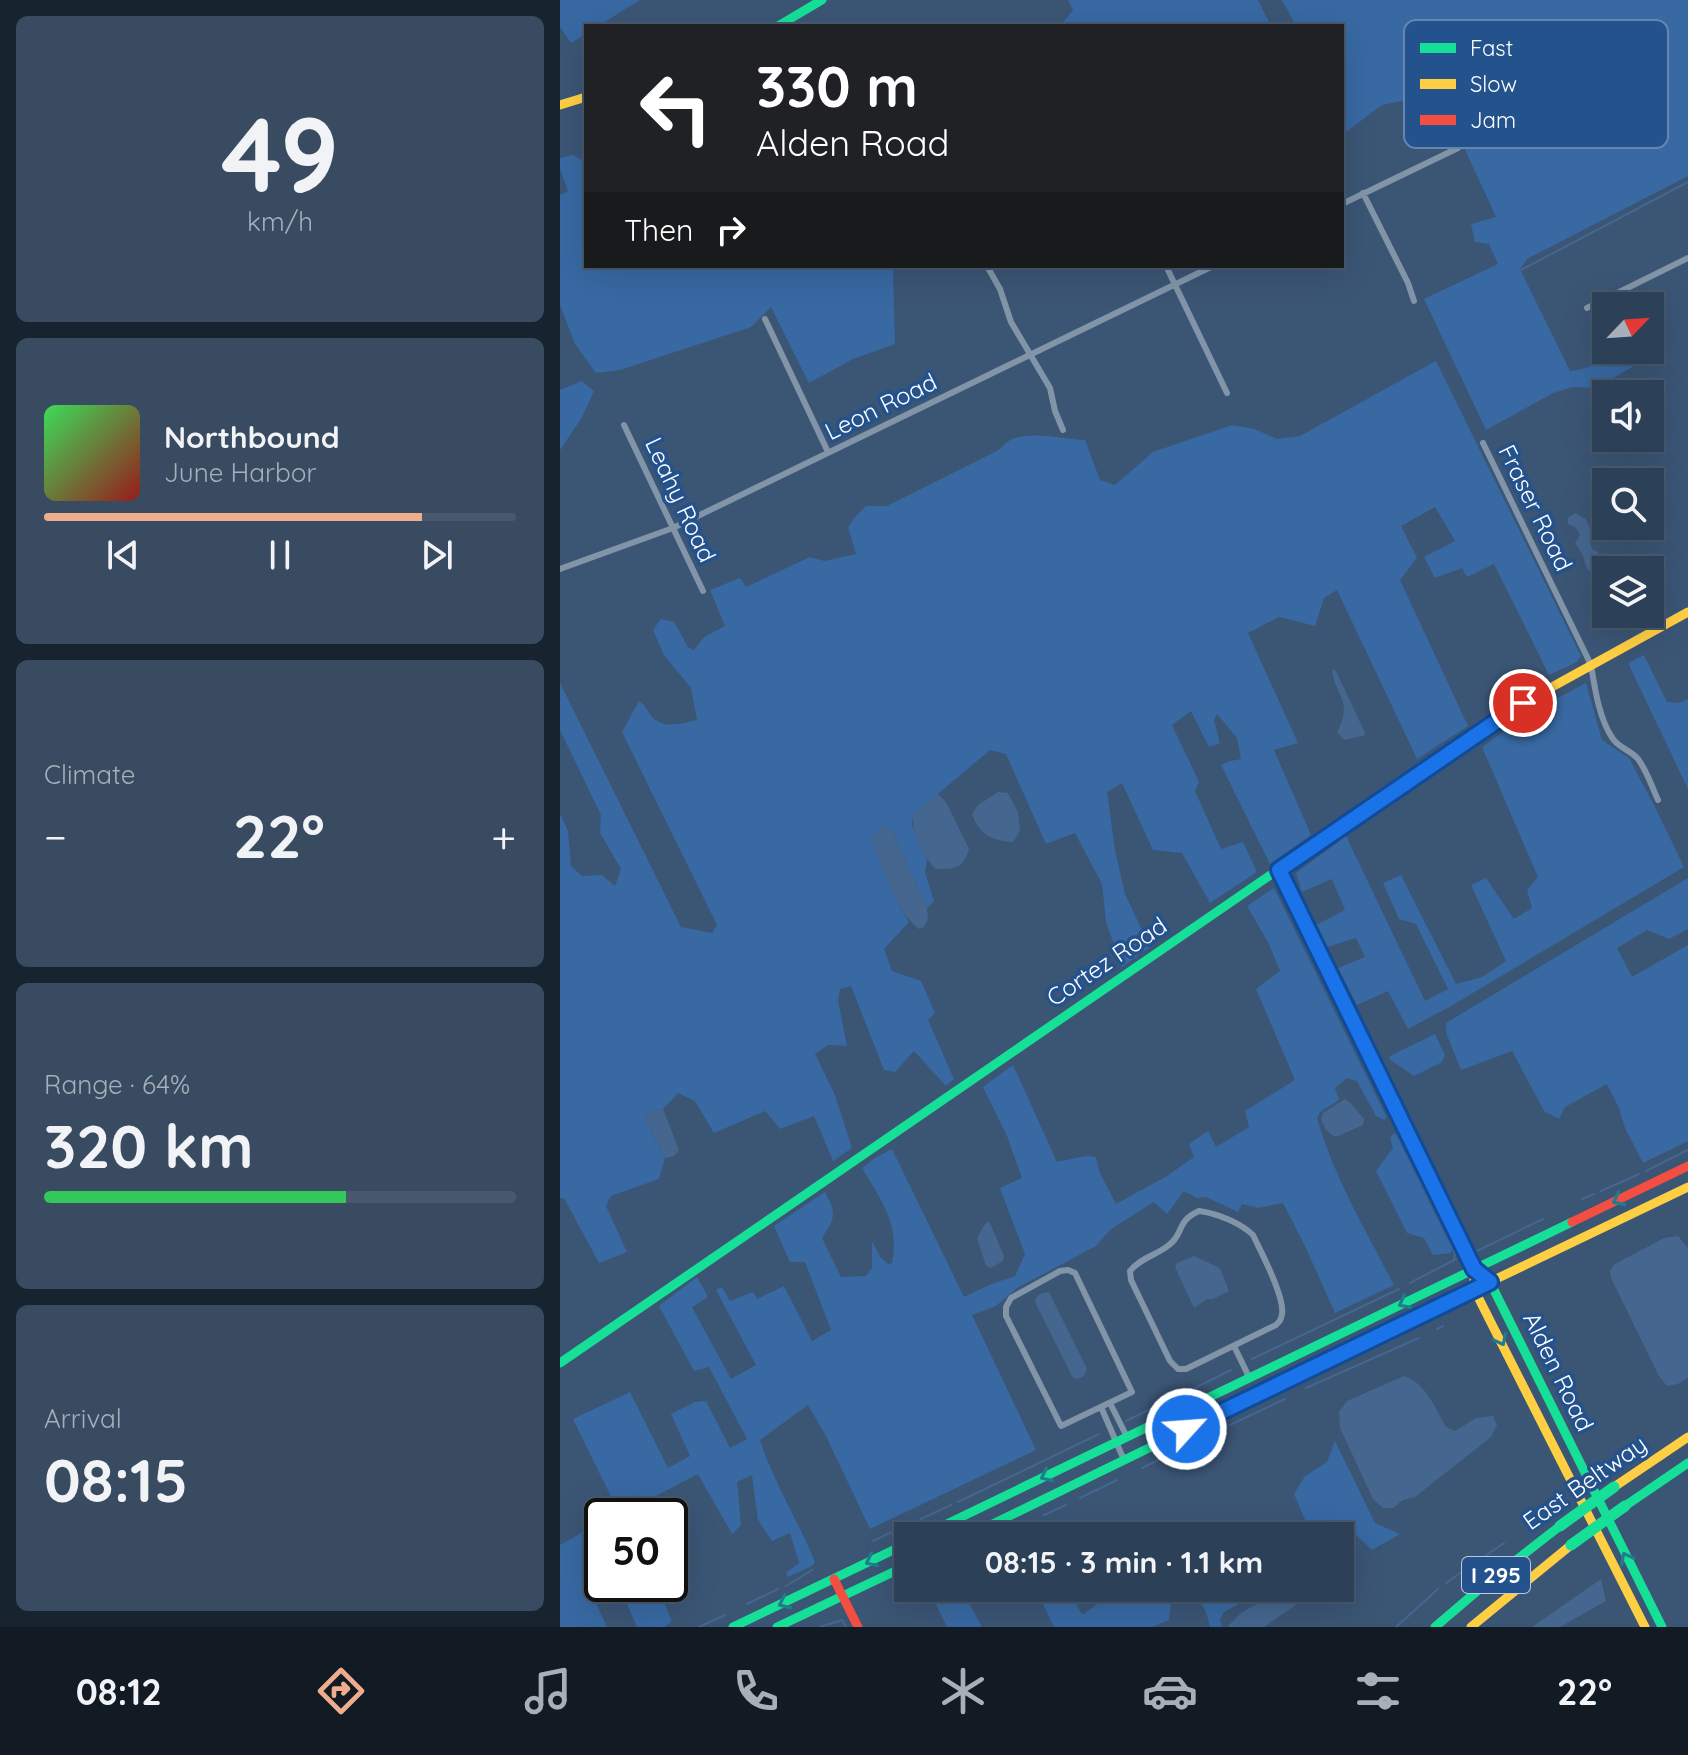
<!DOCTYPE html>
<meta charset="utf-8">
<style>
body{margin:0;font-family:Quicksand,sans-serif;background:#384b61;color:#f1f3f6;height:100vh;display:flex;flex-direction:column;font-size:30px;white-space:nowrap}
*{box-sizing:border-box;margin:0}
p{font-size:26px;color:#a6afba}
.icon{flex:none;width:44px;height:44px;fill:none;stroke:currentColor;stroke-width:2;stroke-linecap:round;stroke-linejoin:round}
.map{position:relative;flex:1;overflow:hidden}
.details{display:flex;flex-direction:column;gap:16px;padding:16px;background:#182330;width:560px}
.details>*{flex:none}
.banner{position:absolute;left:24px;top:24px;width:760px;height:244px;border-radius:0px;box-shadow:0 8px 32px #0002,0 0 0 2px #48596e;background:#202124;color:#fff;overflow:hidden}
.needle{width:52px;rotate:65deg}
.tools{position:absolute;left:1032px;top:292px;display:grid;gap:16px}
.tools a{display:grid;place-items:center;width:72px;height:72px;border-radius:0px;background:#2c4058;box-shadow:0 8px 32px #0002,0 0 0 2px #48596e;font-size:40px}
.speed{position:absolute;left:24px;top:1498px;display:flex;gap:16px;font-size:40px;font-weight:700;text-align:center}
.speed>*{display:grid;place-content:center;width:104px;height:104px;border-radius:50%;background:#2c4058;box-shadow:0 8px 32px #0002,0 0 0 2px #48596e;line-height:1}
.speed .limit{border:4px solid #111;border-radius:12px;background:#fff;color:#111}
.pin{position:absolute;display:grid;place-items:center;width:68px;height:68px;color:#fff;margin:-34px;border:4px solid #fff;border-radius:50%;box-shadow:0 2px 8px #0007}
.me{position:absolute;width:88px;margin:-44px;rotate:64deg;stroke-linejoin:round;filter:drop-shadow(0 0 6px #0008)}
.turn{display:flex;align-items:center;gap:28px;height:168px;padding:0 40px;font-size:36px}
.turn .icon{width:104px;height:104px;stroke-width:2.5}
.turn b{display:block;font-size:56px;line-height:68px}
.then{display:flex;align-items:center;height:76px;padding:0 40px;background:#0003;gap:16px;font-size:30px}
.big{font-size:60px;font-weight:800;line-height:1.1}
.details .tile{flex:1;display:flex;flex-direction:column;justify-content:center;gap:12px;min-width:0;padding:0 28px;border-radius:12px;background:#384b61}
.details .dial{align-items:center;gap:0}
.dial b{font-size:104px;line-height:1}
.song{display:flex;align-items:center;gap:24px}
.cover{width:96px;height:96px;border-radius:12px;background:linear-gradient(135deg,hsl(130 70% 55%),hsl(0 70% 35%))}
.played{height:8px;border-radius:4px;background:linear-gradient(90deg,#eead8d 80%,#48596e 80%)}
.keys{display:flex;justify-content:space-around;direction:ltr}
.heat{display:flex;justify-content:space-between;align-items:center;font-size:44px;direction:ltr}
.charge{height:12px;border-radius:6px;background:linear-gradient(90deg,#34c759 64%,#48596e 0)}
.trip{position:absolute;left:334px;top:1522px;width:460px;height:80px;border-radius:0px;background:#2c4058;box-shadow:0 8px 32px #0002,0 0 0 2px #48596e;font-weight:800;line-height:80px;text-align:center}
.menu{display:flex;height:128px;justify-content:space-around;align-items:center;background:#121a23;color:#a6afba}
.menu .icon{width:56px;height:56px}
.menu .current{color:#eead8d}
.menu b{font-size:36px;color:#f1f3f6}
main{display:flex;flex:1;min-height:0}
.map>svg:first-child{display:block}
.green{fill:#3869a3}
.water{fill:#45668f}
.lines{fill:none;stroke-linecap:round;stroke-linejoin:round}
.stream{stroke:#45668f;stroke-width:2}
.street{stroke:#8295a8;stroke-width:6}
.fast{stroke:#16e098;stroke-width:9}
.slow{stroke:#ffcf43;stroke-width:9}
.jam{stroke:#f24e42;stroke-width:9}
.fast-bridge{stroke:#16e098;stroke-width:11}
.oneway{stroke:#1f7d90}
.route-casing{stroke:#114b97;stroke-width:20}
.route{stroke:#1a73e8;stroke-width:14}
.labels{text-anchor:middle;stroke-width:7;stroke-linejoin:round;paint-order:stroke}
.shield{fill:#23528d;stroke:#bdcbdd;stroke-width:2}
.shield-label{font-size:22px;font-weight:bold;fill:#fff}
.street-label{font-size:24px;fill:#fff;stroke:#23528d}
.key{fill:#23528d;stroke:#6586af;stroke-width:2}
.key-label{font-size:22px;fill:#fff}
</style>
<main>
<section class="details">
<div class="tile dial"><b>49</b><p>km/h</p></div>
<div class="tile">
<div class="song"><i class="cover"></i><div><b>Northbound</b><p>June Harbor</p></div></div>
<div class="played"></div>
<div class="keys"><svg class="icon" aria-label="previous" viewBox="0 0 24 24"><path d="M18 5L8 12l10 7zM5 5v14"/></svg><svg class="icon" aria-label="pause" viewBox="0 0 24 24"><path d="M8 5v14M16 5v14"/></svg><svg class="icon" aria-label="next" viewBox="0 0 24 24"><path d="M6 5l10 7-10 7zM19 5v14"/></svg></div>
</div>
<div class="tile"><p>Climate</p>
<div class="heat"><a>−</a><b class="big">22°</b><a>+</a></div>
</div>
<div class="tile"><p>Range · 64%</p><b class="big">320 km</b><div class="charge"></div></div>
<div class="tile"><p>Arrival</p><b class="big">08:15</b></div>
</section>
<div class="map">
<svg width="1128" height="1627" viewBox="0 0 1128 1627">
<rect width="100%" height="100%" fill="#3b5575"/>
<path class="green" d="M0 0H80L38 26H26V34L11 43 0 27Z
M508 0H698L711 26H500L513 10Z
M722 0H1128V176L967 259 960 269 1010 371C1030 370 1046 356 1066 355L1074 366 1036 388 1013 387 993 393 926 430 864 299 938 264 929 244 915 242 911 224 936 217 885 106 856 98 822 105 786 132 782 123V26H736Z
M13 155 22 160H26V266H342L333 270 335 344 293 359 249 383 211 307 191 327 60 370 36 373 15 344 0 305V195L8 191 0 169V158Z
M876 361 1021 656 1017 662 989 675 934 564 907 577 902 568 875 578 864 557 895 541 875 507 841 526 857 558 840 580 908 726 857 759 777 590 764 598 755 626 719 617 688 633 738 743 714 750 751 835 710 864 661 765 670 761 681 759 677 738 657 714 654 720 660 743 649 747 631 711 612 725 639 782 635 791 661 849 683 842 697 872 650 903 622 853 593 850 562 783 547 792 555 850 565 894 590 947 562 967 546 922 542 884 515 833 486 844 446 754 430 750 353 815 352 825 367 860 365 872 374 901 367 908 331 829 311 839 340 907 349 922 324 949 332 971 361 981 375 1013 368 1020 394 1079 386 1086 354 1051 335 1072 324 1070 291 986 280 989 278 1001 287 1046 268 1045 255 1054 275 1095 292 1148 273 1161 254 1116 220 1129 205 1111 154 1133 135 1101 118 1093 103 1109 86 1114 85 1119 105 1158 99 1179 51 1196 46 1206 67 1252 39 1263 4 1198H0V814L8 831 11 866 22 876 42 875 55 886 61 869 40 833 41 815 0 730V683L121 927 152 933 157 925 62 732 79 701C87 706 87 711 92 717 105 730 122 723 137 720L131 688 104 655 93 630 101 619 114 622 128 647 134 650 144 637 165 626 150 590 180 578 186 587 250 557 264 561 296 554 288 527 296 516 306 506H327L437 451C442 447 447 441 452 439 475 431 502 439 525 440L540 480 555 485 593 452 672 425 694 429 717 439 740 436Z
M22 381 34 391 21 419 0 450V390Z
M1084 655 1107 702 1119 703 1128 699V789L1068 663Z
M1026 683 1042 740 1069 758 1095 807 1124 867 891 1006 848 1029 828 991 797 1005 778 968 805 957 796 938 767 947 756 925 785 910 772 879 742 892 736 873 786 836 865 1001 888 989 856 924 839 919 823 883 841 875 896 984 922 977 946 961 911 885 926 878 954 919 972 908 967 890 978 877 922 747 970 713Z
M1128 878V929L1109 939 1087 930 1057 948 1072 977 1128 945V1141L1083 1163 1065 1128 1059 1108 1047 1084 1005 1107 999 1119 984 1111 952 1051 901 1070 887 1035 886 1023Z
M714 888 826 1116 825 1120 816 1116 797 1081 787 1078 775 1088 779 1100 760 1112 757 1118C774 1177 806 1231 834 1285L775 1313 745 1246 723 1203 698 1208 682 1204 678 1212 646 1197 637 1198 624 1191 607 1214 594 1202 551 1229 536 1246 457 1288 436 1306 412 1315 476 1450 310 1529 266 1436 248 1405 200 1440C214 1483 238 1520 255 1562L252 1566 228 1577 226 1573 239 1563 230 1533 212 1541 198 1520 192 1475 177 1482 181 1525 172 1534 138 1474 96 1496 94 1503 99 1516H88L82 1505 68 1511 67 1516H50L58 1511 13 1419 70 1392 108 1468 130 1456 111 1414 135 1402 146 1401 170 1448 187 1439 149 1367 134 1371 99 1306 137 1277 148 1297 132 1307 171 1379 196 1365 156 1290 162 1287 170 1301 193 1292 197 1299 224 1286 252 1341 271 1330 245 1262H230L214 1226 265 1192C277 1214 275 1218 262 1238L281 1277 306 1276 312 1268V1241L321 1258 328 1264 332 1263C340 1224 321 1200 302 1168L315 1158 332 1149 404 1297 429 1285 455 1276 465 1254 440 1188 462 1178 447 1136 423 1087 453 1065 497 1162 526 1156 536 1157 539 1171 556 1204 607 1176 634 1157 629 1144 648 1131 656 1147 689 1127 685 1111 735 1080 696 989 720 971 708 942 687 906Z
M875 1034 885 1055 882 1062 854 1076 829 1059 830 1056Z
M833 1134H836L892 1249 891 1253 873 1255 864 1238 847 1233 816 1171 833 1148 830 1138Z
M775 1441 815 1523 840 1534 812 1550 790 1529 776 1536H752L734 1494 745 1476 767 1462Z
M42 1521V1584H46L37 1587 34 1599 47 1627H0V1545Z
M58 1584H96L112 1621 105 1627H77Z
M368 1588H401L422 1627H387Z
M475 1588H508L521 1613 524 1614 558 1588H604L611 1603 609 1620 592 1627H494Z
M623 1588H702L699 1593 664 1612 660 1620 662 1627H650C646 1608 641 1598 623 1588Z"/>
<path class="water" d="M1015 513 1026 519 1034 536 1030 543 1033 550 1038 552 1039 565 1030 571 1027 569 1023 556 1015 543 1020 535 1016 528 1008 524V518Z
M772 669 776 671 806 735 784 740 777 732C794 699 775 698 772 669Z
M438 792 448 793 458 812 460 831 453 842C432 841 419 834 412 814L418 805Z
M378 794 386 802 409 849C403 869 395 869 376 869 363 856 352 834 353 815Z
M324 826 331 829 367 908 368 919 364 927 359 929C335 911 323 867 311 839Z
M785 1099C792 1103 798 1113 804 1119L803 1125 776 1137C768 1134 763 1126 761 1118L763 1113Z
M103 1109 119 1150 114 1156 105 1158 85 1119 86 1114Z
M429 1221 444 1256 443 1261 431 1268 426 1266 417 1238 424 1225Z
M1118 1236 1128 1248V1378L1118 1384 1107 1386 1099 1376 1051 1278 1050 1270 1055 1264 1104 1238Z
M634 1256 660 1268 669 1291 653 1299H647L634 1308 615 1267 617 1263Z
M489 1292 527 1369 524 1376 518 1379 513 1378 475 1302C477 1294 481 1293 489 1292Z
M844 1376C866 1383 875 1408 886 1427L895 1431 916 1418 933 1416 937 1425 931 1437 855 1497 843 1500 833 1508H823L813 1499 780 1428 779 1412 787 1401Z
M1041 1579 1046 1601 1000 1627H972Z
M712 1588H757L756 1591 704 1627H667L681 1613 706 1599Z"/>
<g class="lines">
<path class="stream" d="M961 270 1128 182
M836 1130 895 1253 894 1259
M1086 1171 1128 1150
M1041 1191 1079 1174
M1022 1199 1034 1194
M917 1251 983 1219
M850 1283 896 1259
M877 1329 883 1326
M692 1359 839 1289
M746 1388 859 1338
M619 1396 671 1370
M566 1421 611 1399
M670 1425 725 1399
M582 1468 642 1439
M520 1498 557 1480
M398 1502 539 1434
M484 1515 506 1505
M361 1519 391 1505
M440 1536 471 1521
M313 1541 353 1522
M886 1583 944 1543
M226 1586 252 1570
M374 1588 393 1627
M187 1604 218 1589
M139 1627 165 1615
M260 1627 282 1620 286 1627
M836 1627 878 1589"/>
<path class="street" d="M803 193 848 283 854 301
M782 204 898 148
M427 266 440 289 451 322 490 388 495 411 503 430
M606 266 667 393
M1027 308 1128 258
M205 319 268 452
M64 425 143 591
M923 443 1031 665C1035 689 1039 719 1053 739 1059 748 1072 751 1078 759 1087 771 1092 787 1098 800
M0 569 113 528 653 266
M639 1211C656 1213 681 1223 693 1235 701 1252 725 1297 722 1314 721 1320 720 1321 716 1325L626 1369H618L610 1361 571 1280 570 1271C580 1258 597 1255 609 1245 625 1233 615 1222 639 1211Z
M508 1270 515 1273 572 1392 501 1426 446 1316V1307L451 1298 500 1271Z
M674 1346 689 1377
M550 1403 567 1437
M541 1407 564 1460"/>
<path class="fast" d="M218 26 262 0
M837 1111 914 1269 930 1282 1102 1627
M0 1363 789 821
M1065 1506 1128 1463
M362 1536 1012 1222
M408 1536 934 1280
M173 1627 348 1543
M217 1627 348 1565
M875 1627 923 1586 1000 1526"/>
<path class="slow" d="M0 105 26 97
M789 821 954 708 1128 612
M719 870 837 1111
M914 1269V1289L1085 1627
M934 1280 1128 1187
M1054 1487 1128 1437
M911 1627 1011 1545"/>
<path class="jam" d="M1012 1222 1128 1166
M274 1579 298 1627"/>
<path class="fast-bridge" d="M1000 1526 1054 1487
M1011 1545 1065 1506"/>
</g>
<defs><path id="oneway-chevron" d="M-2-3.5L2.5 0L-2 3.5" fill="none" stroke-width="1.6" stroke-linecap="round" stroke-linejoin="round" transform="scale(2)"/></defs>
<g class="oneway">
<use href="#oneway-chevron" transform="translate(1058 1200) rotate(155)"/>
<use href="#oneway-chevron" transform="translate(844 1303) rotate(153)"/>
<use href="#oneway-chevron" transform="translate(941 1340) rotate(63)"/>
<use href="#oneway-chevron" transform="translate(486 1476) rotate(154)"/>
<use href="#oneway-chevron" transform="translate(1066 1558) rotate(-117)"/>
<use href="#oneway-chevron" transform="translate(311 1561) rotate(154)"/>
<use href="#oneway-chevron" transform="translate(224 1603) rotate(155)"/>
</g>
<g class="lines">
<defs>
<path id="route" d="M626 1429 930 1282 914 1269 719 870 963 703"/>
</defs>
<use href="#route" class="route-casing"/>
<use href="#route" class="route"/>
</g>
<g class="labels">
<rect class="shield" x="902" y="1557" width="68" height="36" rx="6"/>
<g class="shield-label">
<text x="936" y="1583">I 295</text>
</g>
<g class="street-label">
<text transform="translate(321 407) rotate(-26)" y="8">Leon Road</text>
<text transform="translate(120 500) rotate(65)" y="8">Leahy Road</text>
<text transform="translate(975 508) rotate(64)" y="8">Fraser Road</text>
<text transform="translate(547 962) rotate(-34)" y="8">Cortez Road</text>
<text transform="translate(998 1372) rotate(64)" y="8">Alden Road</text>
<text transform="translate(1025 1483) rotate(-35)" y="8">East Beltway</text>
</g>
</g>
<rect x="844" y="20" width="264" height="128" rx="12" class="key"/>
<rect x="860" y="43" width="36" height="10" fill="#16e098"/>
<rect x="860" y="79" width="36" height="10" fill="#ffcf43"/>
<rect x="860" y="115" width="36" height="10" fill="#f24e42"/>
<g class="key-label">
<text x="910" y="56">Fast</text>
<text x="910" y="92">Slow</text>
<text x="910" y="128">Jam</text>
</g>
</svg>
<div class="tools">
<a><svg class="needle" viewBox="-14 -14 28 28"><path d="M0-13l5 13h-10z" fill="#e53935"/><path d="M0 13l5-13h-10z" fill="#a6afba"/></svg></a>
<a><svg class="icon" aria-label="sound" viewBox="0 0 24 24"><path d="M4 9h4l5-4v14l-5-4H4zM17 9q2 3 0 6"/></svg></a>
<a><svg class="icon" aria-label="search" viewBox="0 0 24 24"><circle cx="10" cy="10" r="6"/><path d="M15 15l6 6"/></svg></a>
<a><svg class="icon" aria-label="layers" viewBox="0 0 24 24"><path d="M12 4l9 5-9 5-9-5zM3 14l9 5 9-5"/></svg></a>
</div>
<div class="speed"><div class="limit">50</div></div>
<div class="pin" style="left:963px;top:703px;background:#d93025"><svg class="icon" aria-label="arrive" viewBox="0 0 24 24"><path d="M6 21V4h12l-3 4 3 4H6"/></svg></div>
<svg class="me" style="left:626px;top:1429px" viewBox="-20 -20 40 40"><circle r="17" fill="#1a73e8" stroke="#fff" stroke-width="3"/><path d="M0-11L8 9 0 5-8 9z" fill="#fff"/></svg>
<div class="trip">08:15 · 3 min · 1.1 km</div>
<div class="banner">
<div class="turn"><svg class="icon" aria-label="left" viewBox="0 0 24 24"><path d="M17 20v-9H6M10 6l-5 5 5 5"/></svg><div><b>330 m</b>Alden Road</div></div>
<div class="then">Then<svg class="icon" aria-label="right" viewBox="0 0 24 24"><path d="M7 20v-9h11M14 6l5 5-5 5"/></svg></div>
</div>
</div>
</main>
<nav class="menu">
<b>08:12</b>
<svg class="icon current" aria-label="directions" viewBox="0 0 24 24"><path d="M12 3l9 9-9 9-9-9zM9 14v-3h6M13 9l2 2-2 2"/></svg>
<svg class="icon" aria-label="music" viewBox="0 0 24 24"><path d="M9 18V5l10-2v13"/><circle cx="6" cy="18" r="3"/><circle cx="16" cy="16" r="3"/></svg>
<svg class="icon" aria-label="phone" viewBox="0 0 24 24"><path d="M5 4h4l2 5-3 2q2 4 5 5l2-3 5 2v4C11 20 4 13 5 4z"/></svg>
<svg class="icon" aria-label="climate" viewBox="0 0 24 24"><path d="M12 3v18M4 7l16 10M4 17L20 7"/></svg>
<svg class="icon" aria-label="car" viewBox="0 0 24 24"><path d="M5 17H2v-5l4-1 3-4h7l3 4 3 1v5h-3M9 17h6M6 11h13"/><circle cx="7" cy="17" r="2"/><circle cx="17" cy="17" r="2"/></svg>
<svg class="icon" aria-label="filters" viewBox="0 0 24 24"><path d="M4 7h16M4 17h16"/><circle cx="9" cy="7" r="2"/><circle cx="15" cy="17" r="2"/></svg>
<b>22°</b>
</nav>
